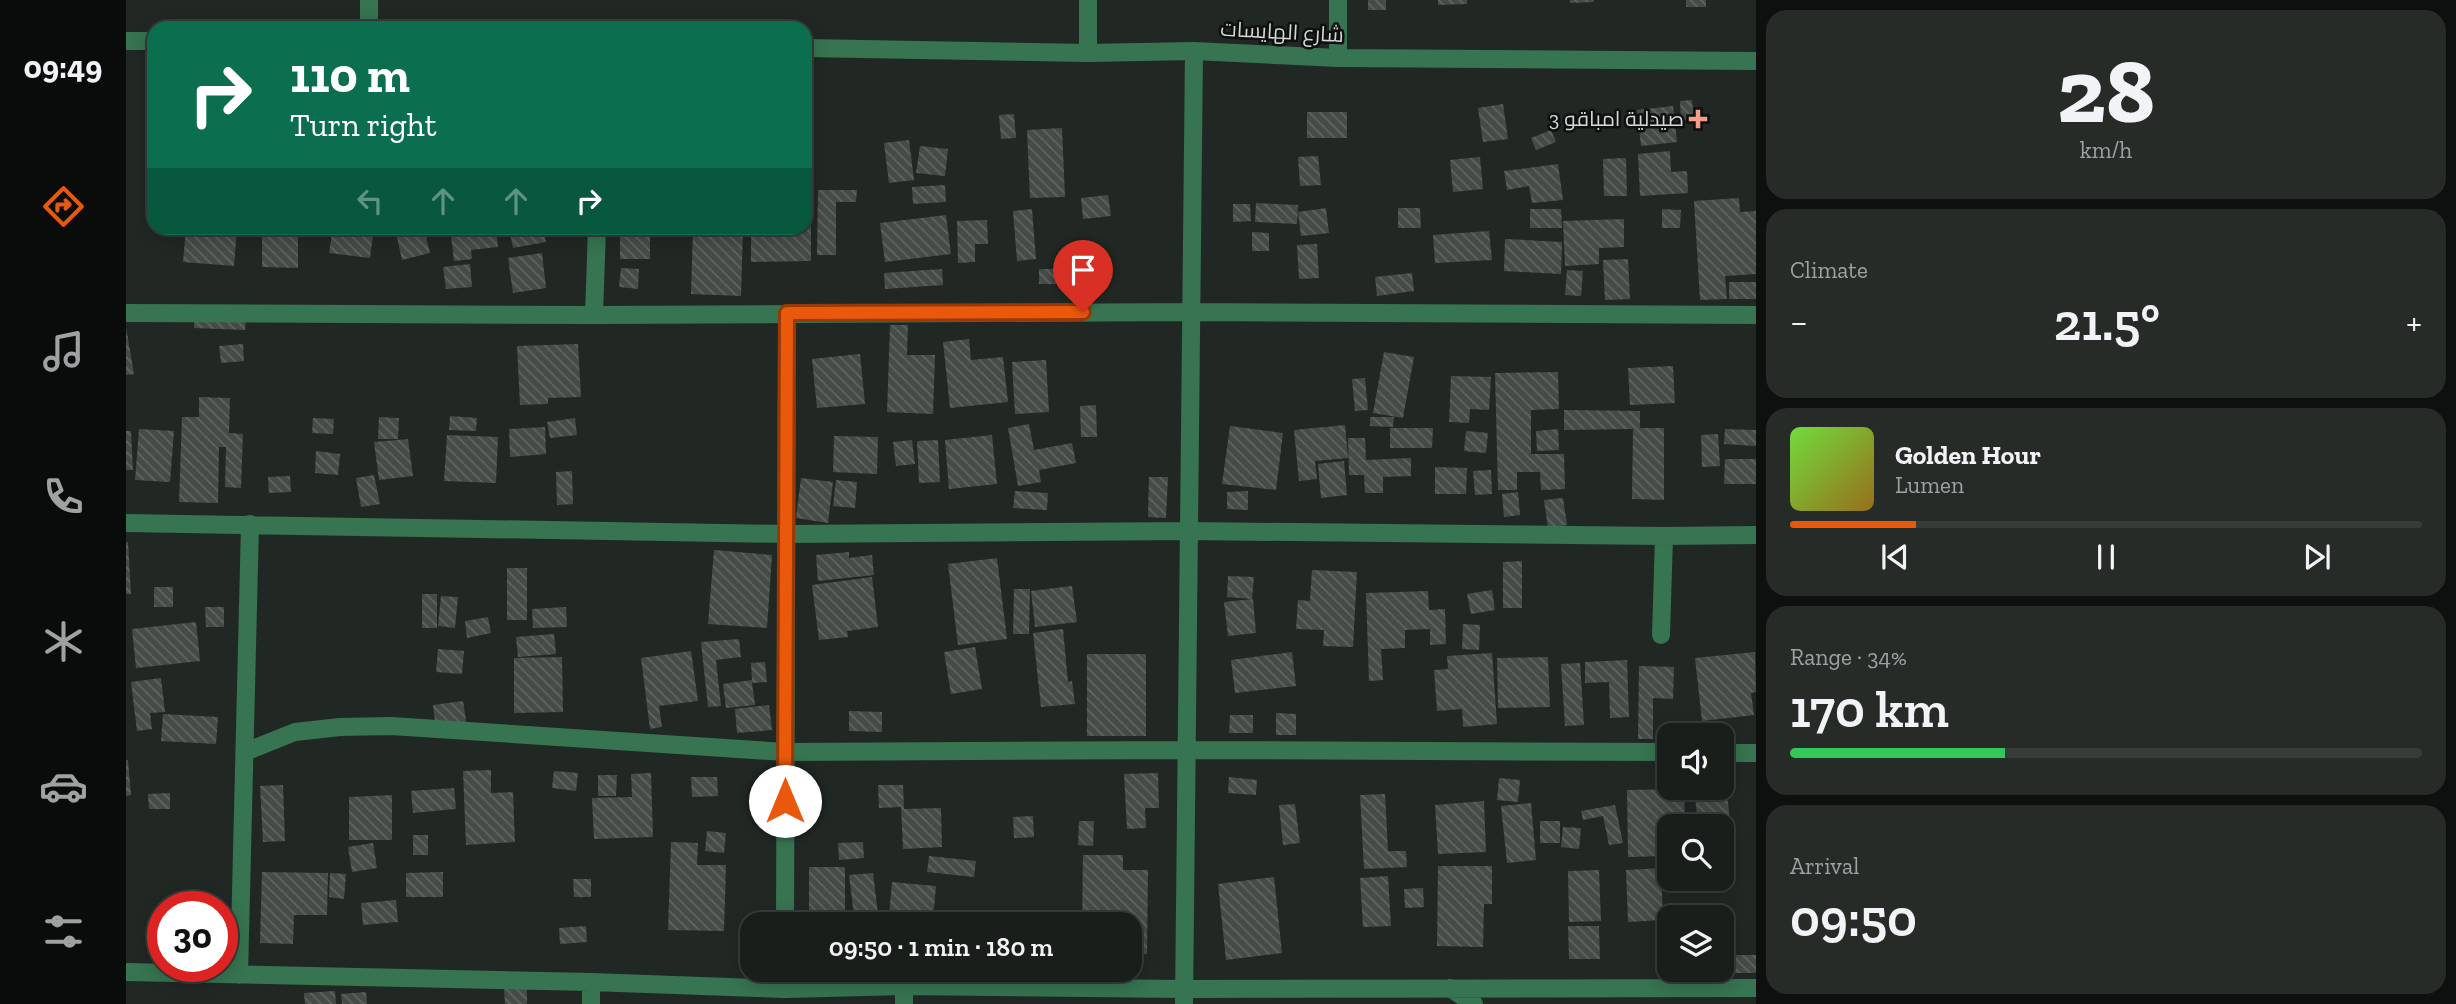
<!DOCTYPE html>
<meta charset="utf-8">
<style>
body{margin:0;font-family:"Zilla Slab",Cairo,serif;background:#262b28;color:#f1f3f6;height:100vh;display:flex;flex-direction:column;font-size:26px;white-space:nowrap}
*{box-sizing:border-box;margin:0}
p{font-size:23px;color:#9fa2a3}
.icon{flex:none;width:38px;height:38px;fill:none;stroke:currentColor;stroke-width:2;stroke-linecap:round;stroke-linejoin:round}
.map{position:relative;flex:1;overflow:hidden}
.side{display:flex;flex-direction:column;gap:10px;padding:10px;background:#0e100f;width:700px}
.side>*{flex:none}
.banner{position:absolute;left:21px;top:21px;width:665px;height:214px;border-radius:21px;box-shadow:0 4px 18px #0003,0 0 0 2px #373c3a;background:#0b6e4f;color:#fff;overflow:hidden}
.controls{position:absolute;left:1531px;top:723px;display:grid;gap:14px}
.controls a{display:grid;place-items:center;width:77px;height:77px;border-radius:14px;background:#191e1b;box-shadow:0 4px 18px #0003,0 0 0 2px #373c3a;font-size:35px}
.speed{position:absolute;left:21px;top:891px;display:flex;gap:14px;font-size:35px;font-weight:700;text-align:center}
.speed>*{display:grid;place-content:center;width:91px;height:91px;border-radius:50%;background:#191e1b;box-shadow:0 4px 18px #0003,0 0 0 2px #373c3a;line-height:1}
.speed .limit{border:10px solid #d22;background:#fff;color:#111}
.pin{position:absolute;display:grid;place-items:center;width:60px;height:60px;color:#fff;margin:-72px -30px;border-radius:50% 50% 50% 0;rotate:-45deg;box-shadow:0 0 7px #0007}
.pin .icon{rotate:45deg}
.me{position:absolute;width:77px;margin:-38px;rotate:0deg;stroke-linejoin:round;filter:drop-shadow(0 0 5px #0008)}
.turn{display:flex;align-items:center;gap:24px;height:147px;padding:0 28px;font-size:32px}
.turn .icon{width:91px;height:91px;stroke-width:2.5}
.turn b{display:block;font-size:49px;line-height:60px}
.lanes{display:flex;align-items:center;height:66px;padding:0 28px;background:#0003;justify-content:center;gap:35px;direction:ltr}
.lanes .off{opacity:.35}
.big{font-size:52px;font-weight:600;line-height:1.1}
.side .tile{flex:1;display:flex;flex-direction:column;justify-content:center;gap:10px;min-width:0;padding:0 24px;border-radius:21px;background:#262b28}
.side .dial{align-items:center;gap:0}
.dial b{font-size:91px;line-height:1}
.song{display:flex;align-items:center;gap:21px}
.cover{width:84px;height:84px;border-radius:10px;background:linear-gradient(135deg,hsl(100 70% 55%),hsl(40 70% 35%))}
.played{height:7px;border-radius:4px;background:linear-gradient(90deg,#ea580c 20%,#373c3a 20%)}
.keys{display:flex;justify-content:space-around;direction:ltr}
.heat{display:flex;justify-content:space-between;align-items:center;font-size:38px;direction:ltr}
.charge{height:10px;border-radius:5px;background:linear-gradient(90deg,#34c759 34%,#373c3a 0)}
.trip{position:absolute;left:614px;top:912px;width:402px;height:70px;border-radius:21px;background:#191e1b;box-shadow:0 4px 18px #0003,0 0 0 2px #373c3a;font-weight:600;line-height:70px;text-align:center}
main{display:flex;flex:1;min-height:0}
.tabs{display:flex;flex-direction:column;width:126px;justify-content:space-around;align-items:center;background:#0a0c0b;color:#9fa2a3}
.tabs .icon{width:49px;height:49px}
.tabs .on{color:#ea580c}
.tabs b{font-size:32px;color:#f1f3f6}
.map>svg:first-child{display:block}
.building{fill:url(#building-back-hatch)}
.lines{fill:none;stroke-linecap:round;stroke-linejoin:round}
.minor{stroke:#377451;stroke-width:18}
.route-casing{stroke:#983908;stroke-width:18}
.route{stroke:#ea580c;stroke-width:12}
.poi-dot{fill:#f49d8b;stroke:#0d100e;stroke-width:2.5}
.labels{text-anchor:middle;stroke-width:5;stroke-linejoin:round;paint-order:stroke}
.street-label{font-size:21px;fill:#d3d8d5;stroke:#0d100e}
.poi-label{font-size:21px;fill:#d3d8d5;stroke:#0d100e;text-anchor:end}
</style>
<main>
<nav class="tabs">
<b>09:49</b>
<svg class="icon on" aria-label="directions" viewBox="0 0 24 24"><path d="M12 3l9 9-9 9-9-9zM9 14v-3h6M13 9l2 2-2 2"/></svg>
<svg class="icon" aria-label="music" viewBox="0 0 24 24"><path d="M9 18V5l10-2v13"/><circle cx="6" cy="18" r="3"/><circle cx="16" cy="16" r="3"/></svg>
<svg class="icon" aria-label="phone" viewBox="0 0 24 24"><path d="M5 4h4l2 5-3 2q2 4 5 5l2-3 5 2v4C11 20 4 13 5 4z"/></svg>
<svg class="icon" aria-label="climate" viewBox="0 0 24 24"><path d="M12 3v18M4 7l16 10M4 17L20 7"/></svg>
<svg class="icon" aria-label="car" viewBox="0 0 24 24"><path d="M5 17H2v-5l4-1 3-4h7l3 4 3 1v5h-3M9 17h6M6 11h13"/><circle cx="7" cy="17" r="2"/><circle cx="17" cy="17" r="2"/></svg>
<svg class="icon" aria-label="filters" viewBox="0 0 24 24"><path d="M4 7h16M4 17h16"/><circle cx="9" cy="7" r="2"/><circle cx="15" cy="17" r="2"/></svg>
</nav>
<div class="map">
<svg width="1630" height="1004" viewBox="0 0 1630 1004">
<defs>
<pattern id="building-back-hatch" width="6" height="6" patternUnits="userSpaceOnUse" patternTransform="scale(1.75)"><rect width="6" height="6" fill="#454c47"/><path d="M-1 5l2 2M0 0l6 6M5-1l2 2" fill="none" stroke="#5f6561"/></pattern>
</defs>
<rect width="100%" height="100%" fill="#212824"/>
<path class="building" d="M1242 0H1260V10H1242Z
M1312 0H1341V4L1312 5Z
M1444 0H1468V2L1444 3Z
M1560 0H1580V7H1560Z
M1566 100 1568 119 1555 120 1554 101Z
M1377 104 1382 139 1357 142 1352 108Z
M1547 106 1551 142 1515 146 1511 110Z
M1181 112H1221V138H1181Z
M888 114 890 138 875 139 873 115Z
M936 128 939 197 904 198 901 130Z
M1425 130 1430 142 1410 150 1405 138Z
M783 140 788 180 763 183 758 143Z
M794 146 822 149 819 176 790 173Z
M1544 151 1545 172 1561 171 1562 193 1514 196 1512 154Z
M1192 156 1195 185 1174 186 1172 157Z
M1354 157 1357 189 1327 192 1324 160Z
M1500 158 1501 196H1478L1477 159Z
M1432 164 1437 200 1406 203 1403 186 1381 190 1378 171Z
M819 185 820 202 787 204 786 187Z
M692 190H731L730 202H710V255H691Z
M982 195 985 216 957 219 955 198Z
M1613 198 1614 212 1630 211V274L1599 276 1601 299 1574 300 1568 201Z
M1130 203 1172 205 1171 224 1129 222Z
M1107 204H1124L1125 221 1107 222Z
M1200 208 1203 233 1175 236 1172 212Z
M1272 208H1294L1295 228H1272Z
M906 209 910 259 891 261 887 211Z
M1404 209H1435L1436 228H1404Z
M1536 209 1555 210 1554 228H1536Z
M820 215 825 254 759 262 754 223Z
M1498 219V247L1473 248V264L1439 266 1437 221Z
M679 220H685V261L625 262V228H679Z
M861 220 862 244H849V262L832 263 831 221Z
M60 228H111L108 266 57 262Z
M136 228H172V268L136 267Z
M207 228H248L244 258 203 253Z
M269 228H298L304 253 276 260Z
M324 228H370L372 247 345 250 346 259 328 261Z
M383 228H417L420 242 387 248Z
M494 228H524V259H494Z
M567 228H617L615 296 565 294Z
M1363 231 1366 260 1309 263 1307 235Z
M1126 232 1143 233V251H1126Z
M1379 239 1436 242 1435 274 1378 271Z
M1191 244 1193 278 1173 279 1171 245Z
M416 253 420 288 387 293 382 258Z
M1502 259 1504 299 1479 300 1477 260Z
M344 264 346 287 320 289 317 267Z
M495 268 513 269 512 289 493 287Z
M816 269 817 285 759 289 758 273Z
M913 269H938V284H913Z
M1441 270 1457 271 1455 296 1439 295Z
M1286 273 1288 291 1251 296 1249 277Z
M1603 282H1630V299H1603Z
M68 314 120 317 119 330 68 328Z
M764 325H782L781 355H809L807 414 761 412Z
M0 327 8 374 0 375Z
M843 339 845 360 877 357 882 402 824 408 817 342Z
M117 344 118 361 95 363 93 346Z
M452 344 455 397 422 398V404L394 405 391 346Z
M1258 352 1288 357 1277 418 1247 413Z
M734 354 739 404 691 408 686 359Z
M920 360 923 412 889 414 886 362Z
M1547 366 1549 403 1504 405 1502 368Z
M1432 372 1433 409 1405 410V454H1438L1439 489 1415 490 1414 472H1391V490H1372L1369 373Z
M1325 376 1365 377 1363 410 1344 409 1343 423 1323 422Z
M1239 378 1242 410 1229 411 1226 379Z
M73 397 104 398 103 433 117 434 115 488 99 487 100 447H93L92 503 53 502 56 417H73Z
M970 405 971 437H955L954 406Z
M1438 410 1514 411V428H1538V500L1506 499 1507 429 1438 430Z
M324 416 351 418 350 431 323 430Z
M253 417 273 418 272 439H252Z
M1244 417H1268L1267 427 1244 426Z
M187 418 208 419 207 434 186 433Z
M449 418 451 435 424 438 421 422Z
M903 424 908 450 946 443 950 463 913 470 915 482 892 486 882 428Z
M1219 425 1222 458 1189 461 1191 479 1173 481 1168 430Z
M1104 426 1157 433 1150 490 1096 484Z
M419 427 420 454 384 457 383 429Z
M1264 428H1307L1306 448H1264Z
M13 429 48 431 44 482 9 480Z
M1432 429 1433 450 1411 451 1410 431Z
M1599 429 1630 430V446L1598 444Z
M0 431H5L7 470H0Z
M1340 431 1362 433 1360 453 1338 451Z
M1592 434 1594 466 1576 467 1575 435Z
M321 435 372 437 370 483 318 481Z
M866 435 871 484 823 489 819 440Z
M708 436 752 437 751 474 707 472Z
M1222 438H1239L1240 460 1285 458V476L1257 477V493H1239L1238 475H1223Z
M282 439 287 476 253 480 248 442Z
M786 440 789 464 770 466 767 442Z
M812 440 814 482 793 483 791 441Z
M190 451 214 454 212 475 189 473Z
M1599 459H1630V484H1598Z
M1218 461 1221 495 1195 498 1192 464Z
M1309 467 1341 468 1340 494H1309Z
M1365 470 1366 494 1349 495 1347 471Z
M446 471 447 504 431 505 430 472Z
M248 475 254 504 235 507 230 478Z
M164 476 165 492 143 493 142 477Z
M1023 477H1042L1040 518 1022 517Z
M675 478 707 482 702 523 670 518Z
M710 480 731 482 729 508 707 506Z
M889 491 922 493 921 510 887 508Z
M1122 491V510L1101 509V492Z
M1392 492 1394 515 1378 517 1376 494Z
M1437 498 1441 525 1422 528 1418 500Z
M0 542H2L5 594H0Z
M588 550 646 555 641 628 582 624Z
M723 552V558L746 555 748 575 692 581 690 555Z
M871 558 881 639 832 645 822 564Z
M1396 561V608H1377V562Z
M381 568H401V620H381Z
M1186 570 1231 572 1227 647 1197 646 1198 630 1170 629 1172 600 1184 601Z
M1102 576 1128 577 1126 599 1101 597Z
M746 577 752 627 721 631 722 637 693 640 686 585Z
M946 586 951 622 909 627 905 591Z
M28 587H47V607H28Z
M888 589H904L903 634H887Z
M1366 590 1369 610 1345 614 1341 594Z
M1302 591 1303 610 1319 609 1320 644 1304 645V629L1279 630V648L1255 649 1257 680 1243 681 1240 593Z
M296 594H311V628H296Z
M315 596 332 597 329 628 312 626Z
M1127 599 1130 633 1102 636 1098 602Z
M79 607H98V627H80Z
M440 607 441 627 407 628 406 609Z
M362 617 365 633 341 638 339 621Z
M70 622 74 661 10 668 6 629Z
M1337 624 1354 625 1353 650 1336 649Z
M937 629 942 682 946 681 949 704 915 707 907 633Z
M428 634 430 654 392 657 390 637Z
M613 639 615 657 590 660 595 706 582 707 575 642Z
M849 647 856 689 825 694 818 652Z
M312 649 338 651 336 674 310 672Z
M565 651 572 701 533 706 536 727 524 729 515 658Z
M1166 652 1170 686 1109 693 1105 660Z
M1629 652 1630 692 1625 693 1628 715 1576 721 1569 658Z
M1366 653 1371 724 1337 727 1336 709 1311 711 1308 670 1322 669 1321 656Z
M961 654H1020V736H961Z
M436 657 437 712 388 713V658Z
M1422 657 1424 707 1372 708 1371 658Z
M1501 660 1503 717 1484 718 1483 682 1459 683V662Z
M639 662 641 682 626 683 629 705 600 708 597 684 626 680 625 663Z
M1454 663 1458 725 1439 726 1435 664Z
M1513 666 1548 667 1547 699 1527 698V739H1512Z
M35 678 39 712 24 713 26 729 11 731 5 682Z
M337 701 341 727 310 730 307 705Z
M643 705 646 730 611 733 609 709Z
M723 711 756 712V732L723 731Z
M1150 713 1170 714V735H1150Z
M37 714 92 717 90 744 35 741Z
M1104 715H1127V733H1103Z
M0 760H2L5 795 0 796Z
M365 770V793L387 792 389 842 340 845 337 771Z
M428 771 452 773 450 791 426 788Z
M525 773 527 837 468 839 466 798 506 797 505 774Z
M1032 773 1033 808H1019L1020 828 1001 829 998 774Z
M472 775H491L490 796H472Z
M565 777H591L592 796 566 797Z
M1103 777 1131 780 1130 795 1102 793Z
M1373 778 1394 780 1392 802 1371 800Z
M157 785 159 841 137 842 134 786Z
M752 785H777L778 809 815 808 816 847 777 849 775 807 753 808Z
M328 788 330 809 287 813 285 791Z
M1558 789 1559 826H1544V856L1502 857 1501 790Z
M44 793V809H23L22 794Z
M1601 793 1608 858 1596 859V826H1572L1569 796Z
M1259 794 1262 851H1280L1281 867 1238 869 1234 795Z
M266 795V840H223V797Z
M1358 801 1360 852 1312 854 1309 805Z
M1405 803 1410 860 1381 863 1375 806Z
M1169 804 1174 843 1157 845 1153 805Z
M1489 805 1497 843 1483 845 1477 816 1457 820 1455 811Z
M907 816 908 837 888 838 887 817Z
M953 821H968L967 846 952 845Z
M1414 821H1434V843H1414Z
M1437 827 1455 828 1453 849 1435 847Z
M581 831 600 833 598 853 579 851Z
M287 835H302V855H287Z
M545 842 572 843 571 865H600L598 931 542 930Z
M737 842 738 858 713 860 712 843Z
M247 843 251 868 226 872 222 847Z
M957 855H997V870H1022L1021 954H1004V924H956Z
M803 856 850 861 848 877 801 872Z
M1312 866H1366V904H1358L1357 947 1311 946Z
M683 867H719V924H683Z
M1535 868 1537 920 1502 922 1500 870Z
M1473 870 1475 921 1443 922 1442 871Z
M136 872 202 873 201 915H168L167 944 134 943Z
M317 872V897H280V873Z
M204 873 220 874 218 899 203 897Z
M747 873 753 922 729 924 723 875Z
M1262 876 1265 926 1237 927 1234 878Z
M1148 877 1156 953 1100 960 1092 884Z
M447 879H465V897H448Z
M766 882 810 886 807 919 763 916Z
M1297 888 1298 907 1279 908 1278 889Z
M270 900 272 922 237 925 235 903Z
M460 926 461 942 434 944 433 928Z
M1442 926H1473L1474 959H1443Z
M1596 955H1630V973H1582V970H1596Z
M401 988V1004H379L378 989Z
M209 991 210 1004H179L178 993Z
M240 992 241 1004H216L215 994Z"/>
<g class="lines">
<path class="minor" d="M243 0V28
M962 0V53
M0 41H28
M679 48 962 53 1068 51 1212 58 1630 61
M1212 58V0
M0 313 468 315 1065 312 1630 315
M468 315 471 228
M0 523 660 534 1062 531 1538 536 1630 535
M1535 635 1538 536
M119 752 169 732 214 727 265 726 659 752 1060 750 1544 752
M1596 753H1630
M659 924 661 313
M0 972 465 982 658 989 778 986 1058 989 1630 988
M113 975 124 524
M1324 988 1348 1004
M658 989 659 970
M465 1004V982
M778 1004V986
M1058 1004 1068 51"/>
</g>
<g class="lines">
<defs>
<path id="route" d="M659 801 661 313 957 312"/>
</defs>
<use href="#route" class="route-casing"/>
<use href="#route" class="route"/>
</g>
<path class="poi-dot" d="M1568.5 108.5h7v7h7v7h-7v7h-7v-7h-7v-7h7z"/>
<g class="labels">
<g class="street-label">
<text transform="translate(1156 32) rotate(3)" y="7">شارع الهايسات</text>
</g>
<g class="poi-label">
<text x="1558" y="126">صيدلية امباقو 3</text>
</g>
</g>
</svg>
<div class="controls">
<a><svg class="icon" aria-label="sound" viewBox="0 0 24 24"><path d="M4 9h4l5-4v14l-5-4H4zM17 9q2 3 0 6"/></svg></a>
<a><svg class="icon" aria-label="search" viewBox="0 0 24 24"><circle cx="10" cy="10" r="6"/><path d="M15 15l6 6"/></svg></a>
<a><svg class="icon" aria-label="layers" viewBox="0 0 24 24"><path d="M12 4l9 5-9 5-9-5zM3 14l9 5 9-5"/></svg></a>
</div>
<div class="speed"><div class="limit">30</div></div>
<div class="pin" style="left:957px;top:312px;background:#d93025"><svg class="icon" aria-label="arrive" viewBox="0 0 24 24"><path d="M6 21V4h12l-3 4 3 4H6"/></svg></div>
<svg class="me" style="left:659px;top:801px" viewBox="-20 -20 40 40"><circle r="19" fill="#fff"/><path d="M0-13L10 11 0 6-10 11z" fill="#ea580c"/></svg>
<div class="trip">09:50 · 1 min · 180 m</div>
<div class="banner">
<div class="turn"><svg class="icon" aria-label="right" viewBox="0 0 24 24"><path d="M7 20v-9h11M14 6l5 5-5 5"/></svg><div><b>110 m</b>Turn right</div></div>
<div class="lanes"><svg class="icon off" aria-label="left" viewBox="0 0 24 24"><path d="M17 20v-9H6M10 6l-5 5 5 5"/></svg><svg class="icon off" aria-label="ahead" viewBox="0 0 24 24"><path d="M12 20V5M6 11l6-6 6 6"/></svg><svg class="icon off" aria-label="ahead" viewBox="0 0 24 24"><path d="M12 20V5M6 11l6-6 6 6"/></svg><svg class="icon" aria-label="right" viewBox="0 0 24 24"><path d="M7 20v-9h11M14 6l5 5-5 5"/></svg></div>
</div>
</div>
<section class="side">
<div class="tile dial"><b>28</b><p>km/h</p></div>
<div class="tile"><p>Climate</p>
<div class="heat"><a>−</a><b class="big">21.5°</b><a>+</a></div>
</div>
<div class="tile">
<div class="song"><i class="cover"></i><div><b>Golden Hour</b><p>Lumen</p></div></div>
<div class="played"></div>
<div class="keys"><svg class="icon" aria-label="previous" viewBox="0 0 24 24"><path d="M18 5L8 12l10 7zM5 5v14"/></svg><svg class="icon" aria-label="pause" viewBox="0 0 24 24"><path d="M8 5v14M16 5v14"/></svg><svg class="icon" aria-label="next" viewBox="0 0 24 24"><path d="M6 5l10 7-10 7zM19 5v14"/></svg></div>
</div>
<div class="tile"><p>Range · 34%</p><b class="big">170 km</b><div class="charge"></div></div>
<div class="tile"><p>Arrival</p><b class="big">09:50</b></div>
</section>
</main>
